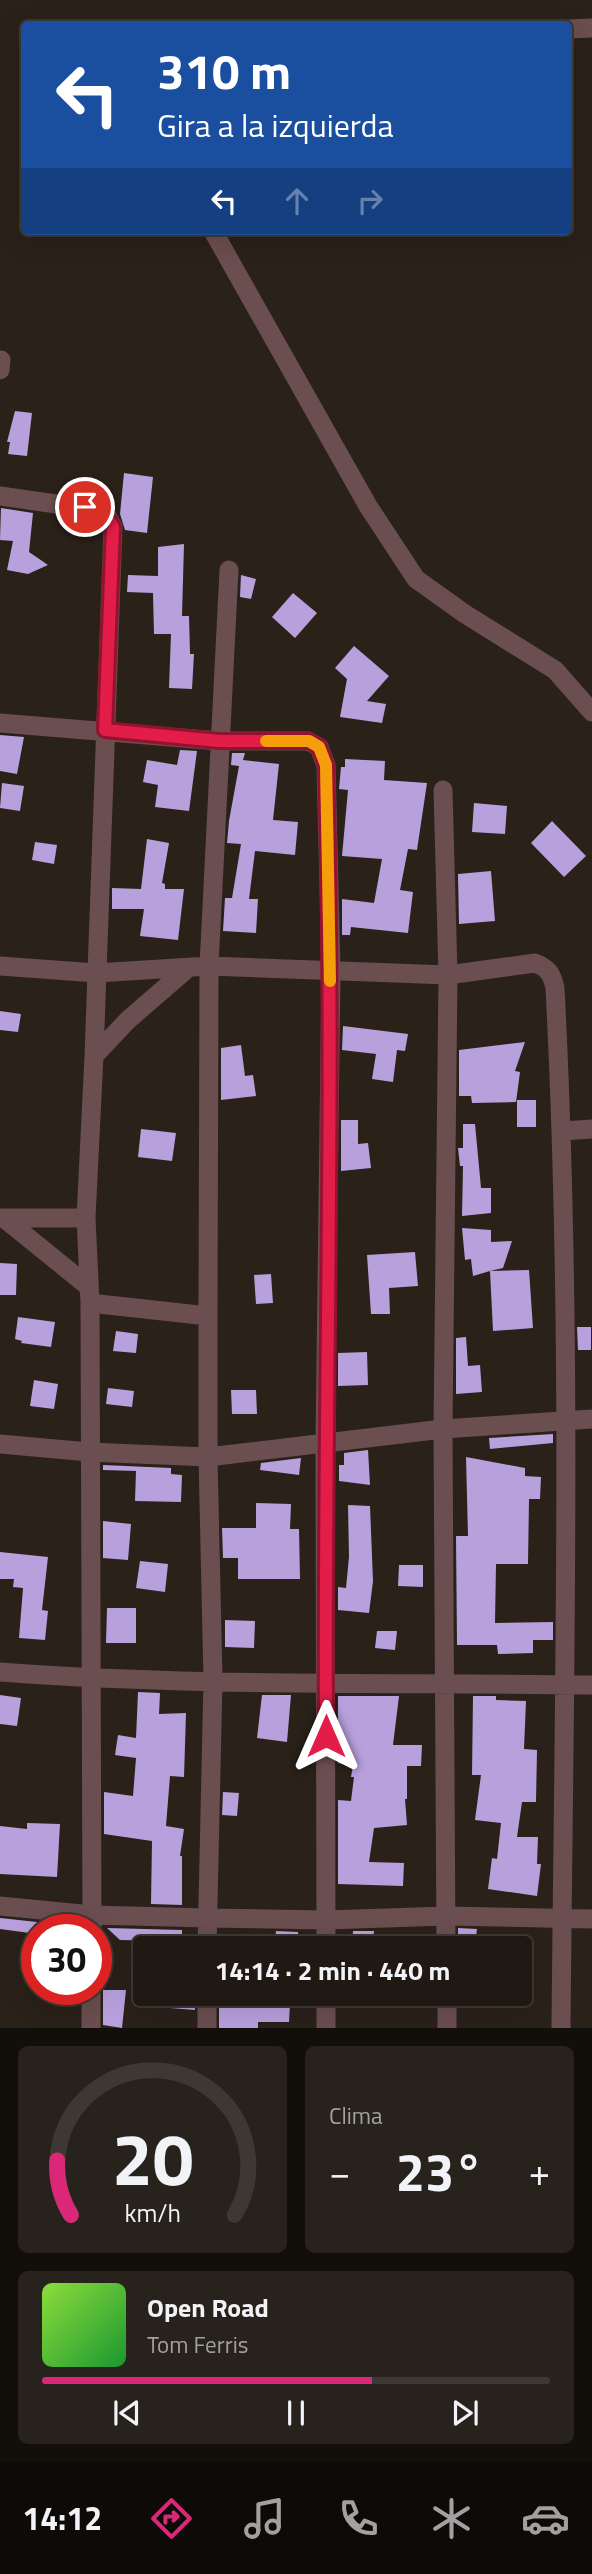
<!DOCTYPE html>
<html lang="es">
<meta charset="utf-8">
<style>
body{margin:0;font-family:"Titillium Web",sans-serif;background:#28221c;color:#f1f3f6;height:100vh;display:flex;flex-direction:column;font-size:26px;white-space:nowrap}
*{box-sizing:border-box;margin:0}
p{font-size:23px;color:#a2a0a0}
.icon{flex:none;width:38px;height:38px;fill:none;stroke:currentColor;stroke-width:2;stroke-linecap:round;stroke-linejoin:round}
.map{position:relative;height:2028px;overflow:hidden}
.details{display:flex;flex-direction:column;gap:18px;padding:18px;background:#120e0a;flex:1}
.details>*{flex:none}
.top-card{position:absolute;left:21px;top:21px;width:551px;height:214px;border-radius:7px;box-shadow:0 7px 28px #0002,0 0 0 2px #3d3833;background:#1a4fa0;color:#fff;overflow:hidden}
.speed{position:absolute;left:21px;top:1914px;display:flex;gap:14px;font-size:35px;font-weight:700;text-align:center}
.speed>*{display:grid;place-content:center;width:91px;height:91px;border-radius:50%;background:#201913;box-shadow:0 7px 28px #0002,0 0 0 2px #3d3833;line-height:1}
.speed .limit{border:10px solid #d22;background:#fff;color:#111}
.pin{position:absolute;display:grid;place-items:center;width:60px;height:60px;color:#fff;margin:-30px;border:4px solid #fff;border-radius:50%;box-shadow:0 2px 7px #0007}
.me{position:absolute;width:77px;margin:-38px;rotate:0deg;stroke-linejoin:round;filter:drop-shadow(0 0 5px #0008)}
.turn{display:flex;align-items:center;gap:24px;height:147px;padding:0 21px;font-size:32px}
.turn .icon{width:91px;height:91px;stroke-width:2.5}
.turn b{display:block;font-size:49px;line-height:60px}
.lanes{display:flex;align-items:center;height:66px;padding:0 21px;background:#0003;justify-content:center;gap:35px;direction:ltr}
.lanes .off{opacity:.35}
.big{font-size:52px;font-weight:700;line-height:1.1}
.details .widget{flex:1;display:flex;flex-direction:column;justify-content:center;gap:10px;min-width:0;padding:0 24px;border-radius:10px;background:#28221c}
.details .dial{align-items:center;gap:0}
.dial svg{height:182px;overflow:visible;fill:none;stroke:#3d3833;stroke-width:7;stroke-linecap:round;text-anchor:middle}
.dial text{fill:#f1f3f6;stroke:none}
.song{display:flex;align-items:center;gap:21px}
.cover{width:84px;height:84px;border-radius:10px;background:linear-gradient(135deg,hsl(90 70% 55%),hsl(130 70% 35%))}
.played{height:7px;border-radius:4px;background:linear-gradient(90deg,#db2777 65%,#3d3833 65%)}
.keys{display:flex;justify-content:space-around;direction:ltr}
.heat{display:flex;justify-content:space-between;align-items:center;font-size:38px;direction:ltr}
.details .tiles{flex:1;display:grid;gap:18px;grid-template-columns:1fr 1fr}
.widget:last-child{grid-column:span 2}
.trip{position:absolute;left:133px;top:1936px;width:399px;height:70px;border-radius:7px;background:#201913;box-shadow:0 7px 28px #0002,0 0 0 2px #3d3833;font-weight:700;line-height:70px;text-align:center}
.tab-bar{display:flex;height:112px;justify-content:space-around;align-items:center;background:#0d0a08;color:#a2a0a0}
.tab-bar .icon{width:49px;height:49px}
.tab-bar .current{color:#db2777}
.tab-bar b{font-size:32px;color:#f1f3f6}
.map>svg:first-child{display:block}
.building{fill:#b8a0dd}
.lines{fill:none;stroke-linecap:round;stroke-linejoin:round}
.street{stroke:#6b4e4f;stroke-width:19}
.route-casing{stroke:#92132f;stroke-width:18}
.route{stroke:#e11d48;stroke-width:12}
.slow{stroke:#f59e0b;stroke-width:12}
</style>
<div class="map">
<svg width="592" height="2028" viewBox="0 0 592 2028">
<rect width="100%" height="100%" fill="#2a2119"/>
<path class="building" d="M15 411 32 413 27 456 8 454 10 442H7Z
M124 473 153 477 147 533 125 530 120 514Z
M1 508 33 513 29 552 48 565 28 574 7 570 13 541 0 540Z
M184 544 182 616H189L190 654H194L192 689 169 688 171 634H154L153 593 127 592 128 575 158 576V547Z
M241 575 256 579 251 599 240 597Z
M293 593 317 613 295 638 272 617Z
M354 646 389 676 367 701 386 704 382 723 340 717 347 679 335 668Z
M0 735 24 737 17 774 0 771Z
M180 750 197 751 189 811 155 807 158 785 143 782 147 760 177 765Z
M232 753H245L243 760 279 764 273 820 298 822 295 855 255 851 249 899H258L256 933 223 931 225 898H232L241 844 227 843 229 821 239 766 231 765Z
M345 759 385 761 384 780 427 783 417 850 408 849 400 890 413 892 408 933 351 927 350 935H342V899L374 903 382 859 342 856 348 790 339 789 341 767H345Z
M2 783 24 786 20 811 0 808Z
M474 803 507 806 505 834 472 832Z
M552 821 586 856 564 877 531 843Z
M147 839 169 843 162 883 165 884V889H184L178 940 140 936 144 909H112V888L141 889Z
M35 842 57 845 54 864 32 860Z
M491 871 495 921 459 924 458 874Z
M0 1011 21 1014 18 1032 0 1030Z
M343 1026 408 1034 405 1051 397 1050 393 1082 372 1079 376 1054 342 1050Z
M525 1042 515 1071 520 1072 516 1102 472 1103 471 1096H459V1050Z
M241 1045 245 1076 253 1075 256 1096 221 1100V1048Z
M517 1100H536V1127H517Z
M341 1120H358V1144L368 1143 371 1168 341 1171Z
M463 1124H475L481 1188H491V1213L462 1216 463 1166H460L458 1148H463Z
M141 1129 176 1133 172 1161 138 1157Z
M462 1228 491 1230V1242L512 1241 503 1268 490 1271 529 1270 533 1328 493 1331 490 1271 473 1276 471 1259 465 1260Z
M415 1252 418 1286 389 1288 390 1314H371L367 1255Z
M0 1263 17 1264 16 1295H0Z
M271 1274 273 1303 256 1304 254 1275Z
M18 1317 55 1322 51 1347 21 1343 22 1341 15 1339Z
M577 1327H591V1350H578Z
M116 1331 138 1334 136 1353 113 1351Z
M466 1337 468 1366 480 1365 482 1392 456 1394V1338Z
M367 1352 368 1385 338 1386V1353Z
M34 1380 58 1384 54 1409 30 1406Z
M108 1388 134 1391 132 1407 106 1404Z
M231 1390H256L257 1414H232Z
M553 1434V1443L490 1449 489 1438Z
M368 1450 370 1485 339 1481V1465H344V1453Z
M466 1457 525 1468V1476L541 1477 540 1499H529L528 1564H496L495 1623 553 1622V1640H533V1653L498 1654 497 1645H457L456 1536H468Z
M301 1458 299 1475 260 1470 261 1463Z
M103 1465 171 1468V1474L182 1475 181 1502 135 1501 136 1471 103 1470Z
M256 1503 291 1504 290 1529H299L300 1579H238V1558H223L222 1528H256Z
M348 1505 370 1506 373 1581 369 1613 338 1610V1587L346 1588 349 1557Z
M103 1521 131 1524 128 1560 103 1558Z
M0 1552 48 1557 42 1610 48 1611 45 1640 19 1638 23 1588 13 1587 14 1579H0Z
M140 1561 168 1564 165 1592 136 1588Z
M399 1565H423V1587L398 1586Z
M107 1608H136V1643H106Z
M225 1620 255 1621 254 1648 225 1647Z
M377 1631H397L395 1650 375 1648Z
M138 1692 160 1693 159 1714 186 1713 184 1777 170 1776 166 1826 184 1829 180 1856H182V1905L151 1904 152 1841 104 1834V1792L133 1796 136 1758 115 1755 118 1735 136 1738Z
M0 1695 21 1698 17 1726 0 1724Z
M262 1695H291L287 1742 257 1738Z
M338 1696H399L393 1745H422L421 1766H407V1799H405L407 1825 374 1828 369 1862 404 1863 403 1886 338 1884V1800L351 1801 354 1777H351L353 1765 338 1763Z
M473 1696H496V1700L526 1701 524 1749 537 1750 536 1802H522L517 1837H538L537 1864H541L537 1896 488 1889 492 1858 497 1859 501 1823 475 1820 481 1775H472Z
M223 1792 239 1793 237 1816 222 1815Z
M27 1823 60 1824 57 1877 0 1874V1826L27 1829Z
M0 1918 37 1922V1934L0 1929Z
M107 1928 182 1930V1941L120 1940Z
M458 1928 477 1929 475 1944 458 1942Z
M276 1931 298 1932V1948H274Z
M353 1931H374L372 1948 352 1946Z
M103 1990H126L122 2028 103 2025Z
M145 1993H195V2010L145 2006Z
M219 1993H265V2002L290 2004 289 2022H258V2028H219Z"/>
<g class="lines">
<path class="street" d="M569 29 592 28
M213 231 368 506 416 579 465 614 555 670 592 712
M0 370 1 360
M0 496 98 510 107 516 113 527 94 1056 86 1218 90 1303 92 1930
M0 723 219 741H308L319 747 326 765 331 970 325 1444 326 1948
M443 790 448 975 443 1429 446 1948
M0 966 96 973 209 966 448 975 535 963C548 968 552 974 555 988 573 1334 564 1681 561 2028
M94 1056 128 1020 188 968
M563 1131 592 1129
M1 1218H86
M5 1219 89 1287
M90 1303 208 1316V1457L213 1680 207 1948
M208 1316 209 966 229 570
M0 1444 89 1452 208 1457 443 1429 592 1419
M0 1672C197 1687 395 1682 592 1685
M0 1906 92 1915 207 1918 326 1920 446 1916 592 1919
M447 1993V2028
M91 2028V1990
M207 2028V1993
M326 2028V1993"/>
</g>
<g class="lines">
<defs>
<path id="route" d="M85 507C99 510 106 514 113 527L105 730 219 741H309L319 747 326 765C335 1088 324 1412 326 1736"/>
</defs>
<use href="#route" class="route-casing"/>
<use href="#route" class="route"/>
<path class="slow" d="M266 741H309L319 747 326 765 330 981"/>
</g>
</svg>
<div class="speed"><div class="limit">30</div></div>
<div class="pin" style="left:85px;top:507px;background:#d93025"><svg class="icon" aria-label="arrive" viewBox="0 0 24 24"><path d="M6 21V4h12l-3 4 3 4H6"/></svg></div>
<svg class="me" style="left:326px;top:1736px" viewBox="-20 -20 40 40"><path d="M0-17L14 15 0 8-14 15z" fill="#e11d48" stroke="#fff" stroke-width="4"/></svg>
<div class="trip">14:14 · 2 min · 440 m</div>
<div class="top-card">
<div class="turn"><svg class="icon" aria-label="left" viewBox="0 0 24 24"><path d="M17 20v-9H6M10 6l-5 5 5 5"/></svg><div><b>310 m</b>Gira a la izquierda</div></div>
<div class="lanes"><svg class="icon" aria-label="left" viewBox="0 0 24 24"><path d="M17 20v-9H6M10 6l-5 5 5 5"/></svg><svg class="icon off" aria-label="ahead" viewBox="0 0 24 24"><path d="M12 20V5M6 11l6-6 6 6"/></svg><svg class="icon off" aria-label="right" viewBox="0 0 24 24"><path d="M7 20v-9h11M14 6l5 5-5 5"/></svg></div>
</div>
</div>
<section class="details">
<div class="tiles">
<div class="widget dial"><svg viewBox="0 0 100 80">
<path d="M14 69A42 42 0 1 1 86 69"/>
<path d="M14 69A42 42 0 0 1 8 45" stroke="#db2777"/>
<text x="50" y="56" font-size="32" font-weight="700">20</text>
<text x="50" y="72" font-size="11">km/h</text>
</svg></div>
<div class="widget"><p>Clima</p>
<div class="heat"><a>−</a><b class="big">23°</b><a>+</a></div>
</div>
<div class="widget">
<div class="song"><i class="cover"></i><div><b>Open Road</b><p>Tom Ferris</p></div></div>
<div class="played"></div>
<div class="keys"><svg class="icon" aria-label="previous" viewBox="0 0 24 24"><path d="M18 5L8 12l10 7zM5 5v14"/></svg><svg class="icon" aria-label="pause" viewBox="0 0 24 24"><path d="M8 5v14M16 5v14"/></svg><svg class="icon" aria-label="next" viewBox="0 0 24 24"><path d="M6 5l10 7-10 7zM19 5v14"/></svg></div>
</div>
</div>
</section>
<nav class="tab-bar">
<b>14:12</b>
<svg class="icon current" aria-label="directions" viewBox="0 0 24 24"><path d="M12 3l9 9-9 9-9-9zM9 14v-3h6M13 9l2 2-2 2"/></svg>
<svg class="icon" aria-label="music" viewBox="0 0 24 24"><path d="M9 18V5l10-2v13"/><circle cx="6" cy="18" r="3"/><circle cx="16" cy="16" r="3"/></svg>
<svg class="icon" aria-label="phone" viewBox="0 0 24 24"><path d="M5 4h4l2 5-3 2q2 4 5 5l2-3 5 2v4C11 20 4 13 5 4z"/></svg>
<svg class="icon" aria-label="climate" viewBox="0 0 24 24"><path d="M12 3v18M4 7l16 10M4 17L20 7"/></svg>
<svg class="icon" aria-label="car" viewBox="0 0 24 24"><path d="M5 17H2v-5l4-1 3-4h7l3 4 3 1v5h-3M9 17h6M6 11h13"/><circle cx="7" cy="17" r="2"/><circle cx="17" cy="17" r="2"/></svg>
</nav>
